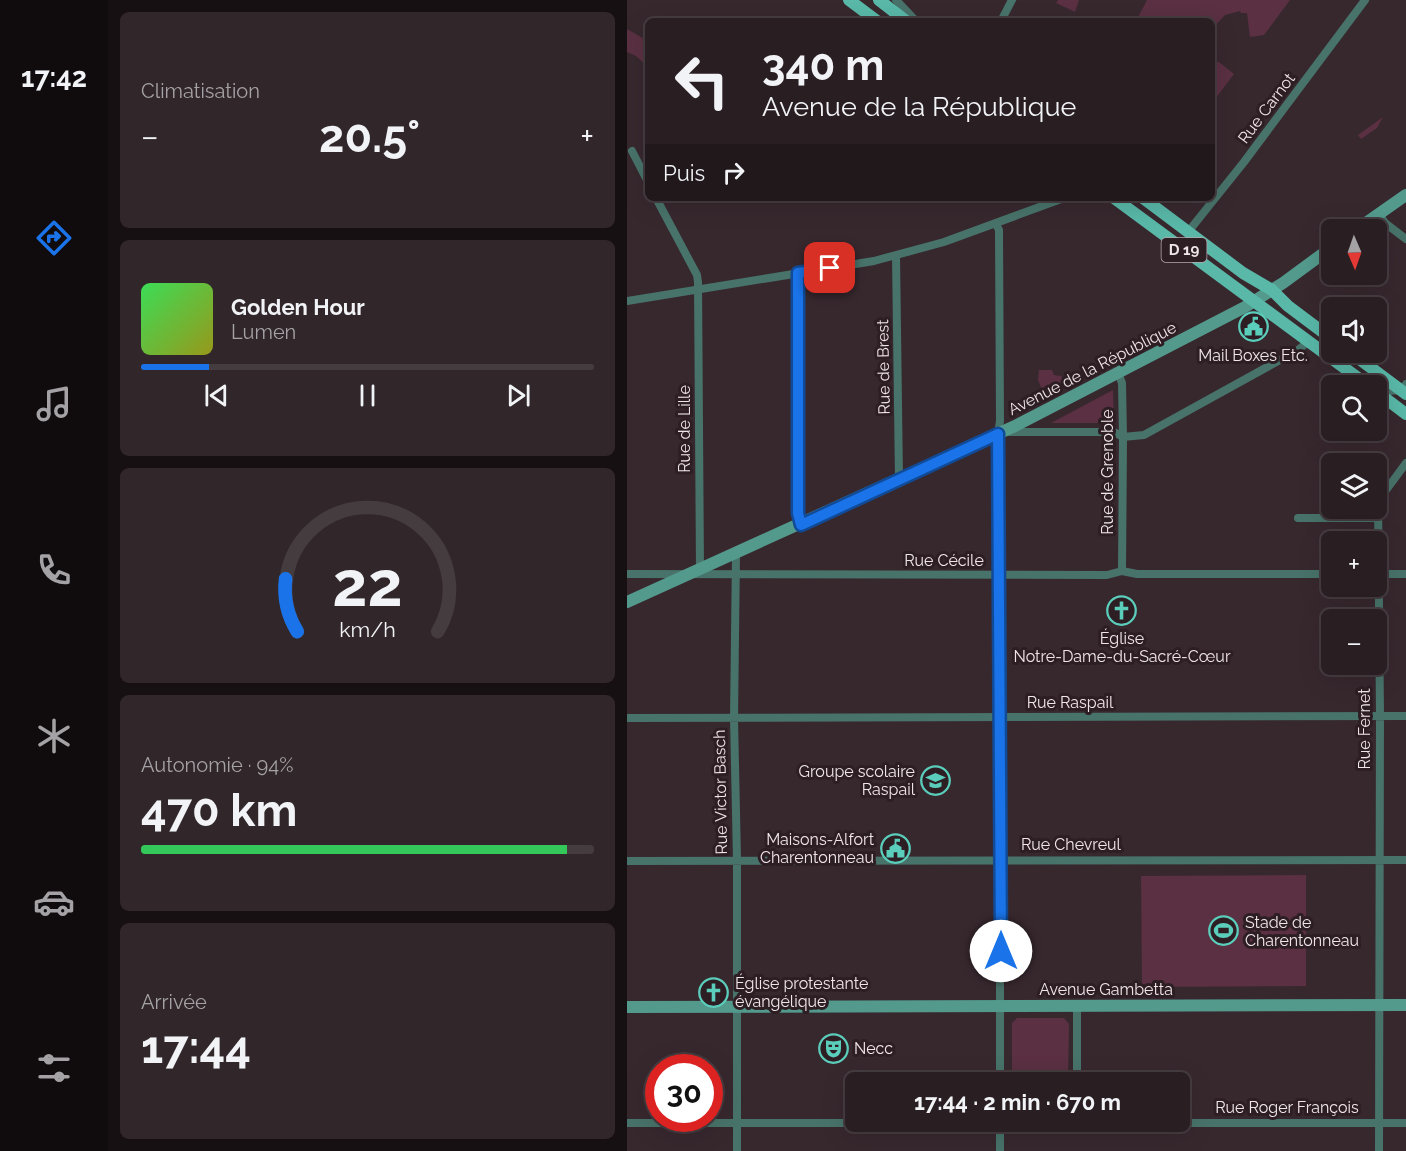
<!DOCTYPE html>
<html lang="fr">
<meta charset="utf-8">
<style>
body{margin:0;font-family:Raleway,sans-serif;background:#31272a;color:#f1f3f6;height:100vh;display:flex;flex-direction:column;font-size:22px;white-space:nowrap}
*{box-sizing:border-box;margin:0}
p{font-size:20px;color:#a5a2a5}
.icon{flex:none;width:33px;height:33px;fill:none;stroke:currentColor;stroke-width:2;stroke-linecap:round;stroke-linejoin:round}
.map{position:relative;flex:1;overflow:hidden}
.panel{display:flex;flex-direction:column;gap:12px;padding:12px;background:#171013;width:519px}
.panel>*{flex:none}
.banner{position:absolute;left:18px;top:18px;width:570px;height:183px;border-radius:9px;box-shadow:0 6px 24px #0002,0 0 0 2px #453c40;background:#291e22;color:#f1f3f6;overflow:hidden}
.needle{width:39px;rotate:178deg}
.fabs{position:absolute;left:694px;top:219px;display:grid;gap:12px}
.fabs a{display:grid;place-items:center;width:66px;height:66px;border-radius:9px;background:#291e22;box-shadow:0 6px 24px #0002,0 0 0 2px #453c40;font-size:30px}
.speed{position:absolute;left:18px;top:1054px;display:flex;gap:12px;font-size:30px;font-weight:700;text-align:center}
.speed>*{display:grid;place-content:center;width:78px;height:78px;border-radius:50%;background:#291e22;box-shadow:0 6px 24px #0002,0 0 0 2px #453c40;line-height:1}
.speed .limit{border:9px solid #d22;background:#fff;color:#111}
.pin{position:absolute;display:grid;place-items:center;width:51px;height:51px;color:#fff;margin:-26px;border-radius:12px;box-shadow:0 3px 9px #0006}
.me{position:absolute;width:66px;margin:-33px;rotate:0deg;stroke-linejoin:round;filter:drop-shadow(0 0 4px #0008)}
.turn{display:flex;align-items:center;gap:21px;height:126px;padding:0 18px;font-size:27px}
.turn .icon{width:78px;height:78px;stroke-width:2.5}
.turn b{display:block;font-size:42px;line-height:51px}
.then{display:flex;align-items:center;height:57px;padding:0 18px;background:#0003;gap:12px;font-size:22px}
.big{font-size:45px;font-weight:700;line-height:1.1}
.panel .card{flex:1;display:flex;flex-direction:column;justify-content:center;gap:9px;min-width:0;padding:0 21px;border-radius:9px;background:#31272a}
.panel .dial{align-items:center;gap:0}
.dial svg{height:156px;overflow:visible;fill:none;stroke:#453c40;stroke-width:7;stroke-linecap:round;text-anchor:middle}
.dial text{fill:#f1f3f6;stroke:none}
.song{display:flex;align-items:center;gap:18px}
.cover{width:72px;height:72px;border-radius:9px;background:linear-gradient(135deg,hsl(130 70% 55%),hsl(60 70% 35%))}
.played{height:6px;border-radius:3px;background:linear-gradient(90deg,#1a73e8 15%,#453c40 15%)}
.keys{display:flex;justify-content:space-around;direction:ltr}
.heat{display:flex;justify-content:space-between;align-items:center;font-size:33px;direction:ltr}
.charge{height:9px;border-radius:4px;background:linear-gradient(90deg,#34c759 94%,#453c40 0)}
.trip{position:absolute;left:218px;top:1072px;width:345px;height:60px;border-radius:9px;background:#291e22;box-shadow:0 6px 24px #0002,0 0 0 2px #453c40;font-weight:700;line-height:60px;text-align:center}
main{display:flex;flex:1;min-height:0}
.tab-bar{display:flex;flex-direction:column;width:108px;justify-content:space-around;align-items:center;background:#100c0e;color:#a5a2a5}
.tab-bar .icon{width:42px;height:42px}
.tab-bar .current{color:#1a73e8}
.tab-bar b{font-size:27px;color:#f1f3f6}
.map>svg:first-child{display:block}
.green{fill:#5a3042}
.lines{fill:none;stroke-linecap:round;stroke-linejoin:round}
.street{stroke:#48736a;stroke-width:8}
.secondary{stroke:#539a8d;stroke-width:12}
.primary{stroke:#59b8a8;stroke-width:12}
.route-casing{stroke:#114b97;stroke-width:15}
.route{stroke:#1a73e8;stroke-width:10}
.labels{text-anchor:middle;stroke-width:6;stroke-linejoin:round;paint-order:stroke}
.shield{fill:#2d1e24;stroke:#b6a9ae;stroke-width:1.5}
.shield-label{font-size:15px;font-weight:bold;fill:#f0e5e9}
.street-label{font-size:16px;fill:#f0e5e9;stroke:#2d1e24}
.poi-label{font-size:16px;fill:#f0e5e9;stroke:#2d1e24;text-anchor:start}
</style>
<main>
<nav class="tab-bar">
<b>17:42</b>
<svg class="icon current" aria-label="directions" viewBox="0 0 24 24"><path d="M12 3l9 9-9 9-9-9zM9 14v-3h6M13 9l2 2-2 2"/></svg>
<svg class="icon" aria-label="music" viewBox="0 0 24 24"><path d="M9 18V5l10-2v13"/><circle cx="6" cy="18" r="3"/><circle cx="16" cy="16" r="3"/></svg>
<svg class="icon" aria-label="phone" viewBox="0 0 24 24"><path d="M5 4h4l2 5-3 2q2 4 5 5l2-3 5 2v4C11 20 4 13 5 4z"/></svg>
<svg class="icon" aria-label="climate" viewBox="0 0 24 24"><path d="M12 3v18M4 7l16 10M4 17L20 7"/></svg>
<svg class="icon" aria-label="car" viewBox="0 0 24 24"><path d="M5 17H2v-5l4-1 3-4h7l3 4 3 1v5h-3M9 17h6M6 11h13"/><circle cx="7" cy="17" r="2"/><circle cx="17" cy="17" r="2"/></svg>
<svg class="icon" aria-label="filters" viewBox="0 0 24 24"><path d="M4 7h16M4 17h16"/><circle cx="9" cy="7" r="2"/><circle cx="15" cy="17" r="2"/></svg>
</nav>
<section class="panel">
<div class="card"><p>Climatisation</p>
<div class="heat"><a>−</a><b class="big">20.5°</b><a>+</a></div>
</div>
<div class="card">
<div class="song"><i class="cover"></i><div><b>Golden Hour</b><p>Lumen</p></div></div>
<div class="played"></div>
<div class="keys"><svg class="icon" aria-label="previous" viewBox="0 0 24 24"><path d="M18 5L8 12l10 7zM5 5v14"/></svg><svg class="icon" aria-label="pause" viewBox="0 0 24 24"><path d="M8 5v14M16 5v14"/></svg><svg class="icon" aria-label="next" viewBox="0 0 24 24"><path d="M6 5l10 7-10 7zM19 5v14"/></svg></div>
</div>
<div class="card dial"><svg viewBox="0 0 100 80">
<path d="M14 69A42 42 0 1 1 86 69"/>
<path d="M14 69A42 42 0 0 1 8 42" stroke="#1a73e8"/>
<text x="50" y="56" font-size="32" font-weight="700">22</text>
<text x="50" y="72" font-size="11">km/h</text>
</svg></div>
<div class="card"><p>Autonomie · 94%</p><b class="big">470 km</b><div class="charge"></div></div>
<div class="card"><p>Arrivée</p><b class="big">17:44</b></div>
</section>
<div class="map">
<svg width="779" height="1151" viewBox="0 0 779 1151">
<rect width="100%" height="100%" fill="#37282e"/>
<path class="green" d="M431 0H452L448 12 429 3Z
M520 0H663L637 35 623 37 620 13H614L613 11 598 15 585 29V21H509Z
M0 29 21 41V67L9 56 0 52Z
M585 41 587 62H592L607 74 585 103Z
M756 117 750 128 734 139 731 135Z
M412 370H425L427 375 434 376 437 381 429 385 428 382 416 392 411 380Z
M486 390 487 423H424Z
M679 875V986L515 987 514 876Z
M390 1018H437L442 1024 441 1083H385V1023Z"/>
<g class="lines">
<path class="street" d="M269 0 289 21
M374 21 385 0
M5 151 21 182
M29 198 70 275 71 282 73 570
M752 214 758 223 779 239
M369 224 372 230 373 421 371 434 373 585V1083
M561 232 617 162 738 0
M269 255 272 480
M171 273V513L174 525
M0 301 247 261 317 242 437 198
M491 373 495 383 496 437 495 571
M750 392 774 390 779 384
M383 432H487L496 437 517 435 671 350 682 341
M671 518H751
M109 554 107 718 110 860V1151
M0 574 480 575 495 571 510 574H705
M750 574H779
M0 718 779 716
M0 861 779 860
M450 1083V1005
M373 1122V1151
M0 1123H779
M752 1151 753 716 751 501 779 463"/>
<path class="secondary" d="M729 230 779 195
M0 602 388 426 618 307 656 283 705 247
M0 1007 779 1005"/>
<path class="primary" d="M222 0 250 21
M252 0 279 21
M487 198 742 386
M516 198 616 273 645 290 661 306 705 339
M723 352 779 394
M750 392 779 414"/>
</g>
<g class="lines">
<defs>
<path id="route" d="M203 268 171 273V513L174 525 371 434 374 951"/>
</defs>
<use href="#route" class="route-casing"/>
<use href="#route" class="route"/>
</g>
<defs>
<symbol id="civic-ring" viewBox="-11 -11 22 22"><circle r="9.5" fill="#2d1e24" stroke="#5bcebb" stroke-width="1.5"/><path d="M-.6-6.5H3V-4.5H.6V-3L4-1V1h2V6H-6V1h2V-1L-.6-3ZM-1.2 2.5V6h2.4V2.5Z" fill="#5bcebb"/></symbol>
<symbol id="church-ring" viewBox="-11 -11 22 22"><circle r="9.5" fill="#2d1e24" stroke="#5bcebb" stroke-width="1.5"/><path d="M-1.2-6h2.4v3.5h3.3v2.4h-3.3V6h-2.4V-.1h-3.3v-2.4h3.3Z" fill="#5bcebb"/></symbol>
<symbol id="school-ring" viewBox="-11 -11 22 22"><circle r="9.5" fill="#2d1e24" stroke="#5bcebb" stroke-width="1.5"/><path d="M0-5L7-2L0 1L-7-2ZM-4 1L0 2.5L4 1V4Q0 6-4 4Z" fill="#5bcebb"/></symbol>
<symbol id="stadium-ring" viewBox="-11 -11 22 22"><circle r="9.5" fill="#2d1e24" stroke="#5bcebb" stroke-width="1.5"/><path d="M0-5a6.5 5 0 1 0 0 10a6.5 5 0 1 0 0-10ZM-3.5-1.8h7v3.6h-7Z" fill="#5bcebb"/></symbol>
<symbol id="theatre-ring" viewBox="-11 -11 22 22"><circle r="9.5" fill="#2d1e24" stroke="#5bcebb" stroke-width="1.5"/><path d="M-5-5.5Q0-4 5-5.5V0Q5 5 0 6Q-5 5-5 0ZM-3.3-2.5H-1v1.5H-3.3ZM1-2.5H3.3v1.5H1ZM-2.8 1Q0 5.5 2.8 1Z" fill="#5bcebb"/></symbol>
</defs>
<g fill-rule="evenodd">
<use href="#civic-ring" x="610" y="310" width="33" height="33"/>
<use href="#church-ring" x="478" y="594" width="33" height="33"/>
<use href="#school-ring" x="292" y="764" width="33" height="33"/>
<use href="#civic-ring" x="252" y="832" width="33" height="33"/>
<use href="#stadium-ring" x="580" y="914" width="33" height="33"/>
<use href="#church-ring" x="70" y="976" width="33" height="33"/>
<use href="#theatre-ring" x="190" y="1032" width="33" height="33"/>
</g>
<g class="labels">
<rect class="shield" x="534.5" y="238" width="45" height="24" rx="4.5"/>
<g class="shield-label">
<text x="557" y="255">D 19</text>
</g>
<g class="street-label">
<text transform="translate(639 108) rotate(-53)" y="6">Rue Carnot</text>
<text transform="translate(256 367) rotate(-91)" y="6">Rue de Brest</text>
<text transform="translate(465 368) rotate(-27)" y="6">Avenue de la République</text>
<text transform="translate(57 429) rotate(-90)" y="6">Rue de Lille</text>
<text transform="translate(480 472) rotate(-90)" y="6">Rue de Grenoble</text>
<text x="317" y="566">Rue Cécile</text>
<text x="443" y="708">Rue Raspail</text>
<text transform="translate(737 729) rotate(-90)" y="6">Rue Fernet</text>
<text transform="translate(93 792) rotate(-91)" y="6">Rue Victor Basch</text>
<text x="444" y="850">Rue Chevreul</text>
<text x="479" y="995">Avenue Gambetta</text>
<text x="660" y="1113">Rue Roger François</text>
</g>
<g class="poi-label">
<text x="626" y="361" text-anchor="middle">Mail Boxes Etc.</text>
<text x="495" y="644" text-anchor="middle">Église<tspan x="495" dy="18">Notre-Dame-du-Sacré-Cœur</tspan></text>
<text x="288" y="777" text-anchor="end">Groupe scolaire<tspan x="288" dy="18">Raspail</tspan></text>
<text x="247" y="845" text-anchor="end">Maisons-Alfort<tspan x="247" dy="18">Charentonneau</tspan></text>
<text x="618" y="928">Stade de<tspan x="618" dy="18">Charentonneau</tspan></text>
<text x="108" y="989">Église protestante<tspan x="108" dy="18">évangélique</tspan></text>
<text x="227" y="1054">Necc</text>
</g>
</g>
</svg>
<div class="fabs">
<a><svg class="needle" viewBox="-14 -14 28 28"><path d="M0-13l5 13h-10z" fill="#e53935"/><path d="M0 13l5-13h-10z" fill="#a5a2a5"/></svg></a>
<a><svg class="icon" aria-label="sound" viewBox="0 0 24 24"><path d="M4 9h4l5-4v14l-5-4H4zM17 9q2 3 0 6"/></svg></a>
<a><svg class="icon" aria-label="search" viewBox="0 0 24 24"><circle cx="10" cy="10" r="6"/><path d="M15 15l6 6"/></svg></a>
<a><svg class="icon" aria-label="layers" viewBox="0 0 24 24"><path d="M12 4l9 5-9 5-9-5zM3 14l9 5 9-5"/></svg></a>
<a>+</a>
<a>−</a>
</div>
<div class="speed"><div class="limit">30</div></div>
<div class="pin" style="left:203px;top:268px;background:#d93025"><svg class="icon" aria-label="arrive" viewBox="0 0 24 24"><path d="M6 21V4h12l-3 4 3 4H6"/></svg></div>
<svg class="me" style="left:374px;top:951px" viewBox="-20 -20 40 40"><circle r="19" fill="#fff"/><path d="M0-13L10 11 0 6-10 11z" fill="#1a73e8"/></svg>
<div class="trip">17:44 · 2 min · 670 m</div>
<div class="banner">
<div class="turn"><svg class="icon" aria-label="left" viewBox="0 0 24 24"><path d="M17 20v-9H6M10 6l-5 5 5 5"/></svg><div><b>340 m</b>Avenue de la République</div></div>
<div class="then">Puis<svg class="icon" aria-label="right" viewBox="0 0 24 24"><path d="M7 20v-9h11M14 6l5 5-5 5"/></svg></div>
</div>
</div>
</main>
